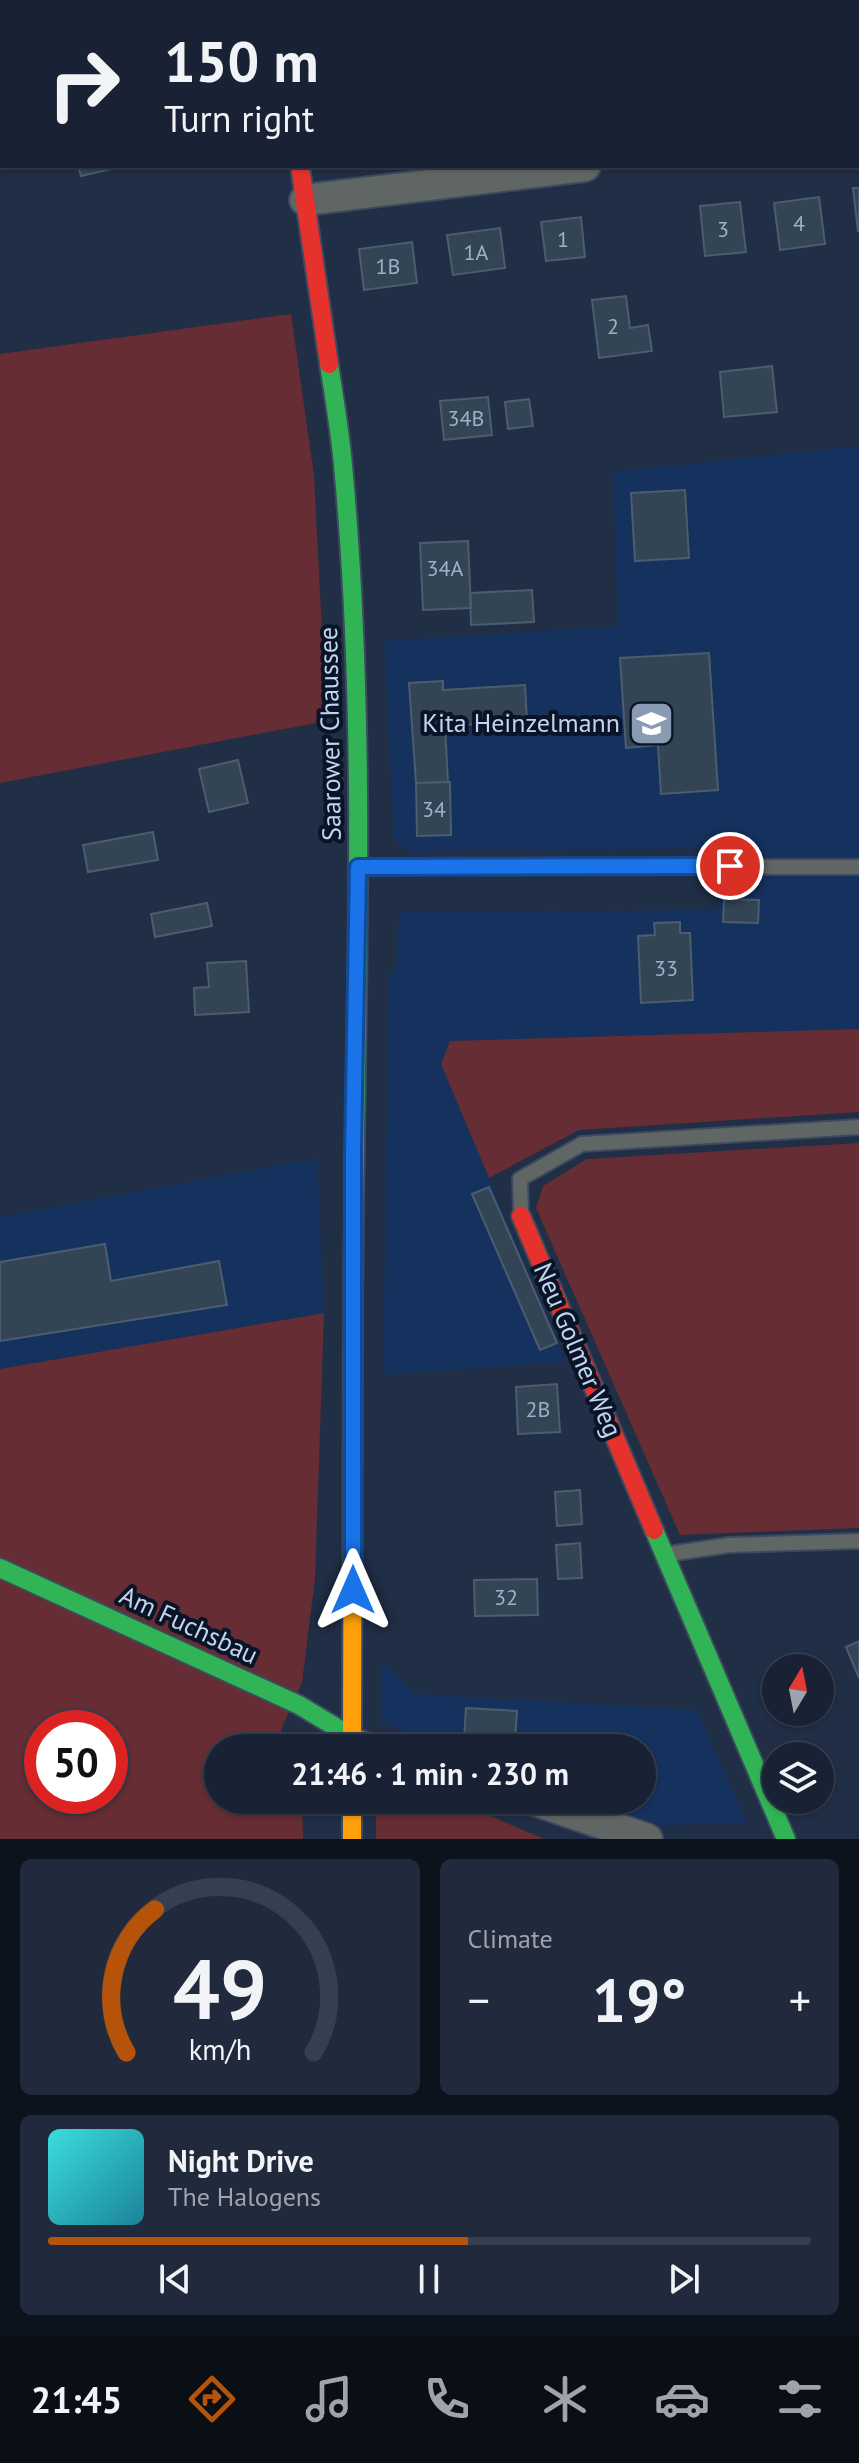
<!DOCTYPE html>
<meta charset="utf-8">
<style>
body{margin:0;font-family:"PT Sans",sans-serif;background:#212a3c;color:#f1f3f6;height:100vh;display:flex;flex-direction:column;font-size:30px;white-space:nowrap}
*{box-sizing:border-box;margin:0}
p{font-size:26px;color:#9fa4ac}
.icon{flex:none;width:44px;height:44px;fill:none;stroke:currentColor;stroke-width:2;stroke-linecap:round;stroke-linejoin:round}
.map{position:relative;height:1839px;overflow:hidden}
.side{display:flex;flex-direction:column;gap:20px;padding:20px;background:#0d131d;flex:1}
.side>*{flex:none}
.guide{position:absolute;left:0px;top:0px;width:860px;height:168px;box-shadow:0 2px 6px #0004,0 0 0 2px #363f4f;background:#182234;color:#f1f3f6;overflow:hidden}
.needle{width:52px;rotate:10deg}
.fabs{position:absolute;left:762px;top:1654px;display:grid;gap:16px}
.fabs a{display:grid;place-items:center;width:72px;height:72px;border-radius:50%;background:#182234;box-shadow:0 2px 6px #0004,0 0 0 2px #363f4f;font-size:40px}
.speed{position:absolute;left:24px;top:1710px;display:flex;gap:16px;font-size:40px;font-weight:700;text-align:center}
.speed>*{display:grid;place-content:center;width:104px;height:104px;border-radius:50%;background:#182234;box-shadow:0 2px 6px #0004,0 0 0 2px #363f4f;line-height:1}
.speed .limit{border:12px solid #d22;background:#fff;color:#111}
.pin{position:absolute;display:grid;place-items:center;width:68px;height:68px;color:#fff;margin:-34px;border:4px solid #fff;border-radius:50%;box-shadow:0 2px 8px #0007}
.me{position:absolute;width:88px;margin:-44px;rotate:0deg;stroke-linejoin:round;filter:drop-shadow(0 0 6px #0008)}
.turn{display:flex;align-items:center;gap:28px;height:168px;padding:0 32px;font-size:36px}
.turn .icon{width:104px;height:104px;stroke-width:2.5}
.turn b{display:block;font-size:56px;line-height:68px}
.big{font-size:60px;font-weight:800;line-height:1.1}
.side .card{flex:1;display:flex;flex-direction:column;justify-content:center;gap:12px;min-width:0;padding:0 28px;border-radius:12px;background:#212a3c}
.side .dial{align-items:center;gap:0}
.dial svg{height:208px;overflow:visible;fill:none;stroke:#363f4f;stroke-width:7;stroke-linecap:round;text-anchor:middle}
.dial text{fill:#f1f3f6;stroke:none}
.song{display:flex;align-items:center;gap:24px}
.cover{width:96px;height:96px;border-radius:12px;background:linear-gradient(135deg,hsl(180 70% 55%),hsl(190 70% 35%))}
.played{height:8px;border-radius:4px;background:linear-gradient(90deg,#b45309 55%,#363f4f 55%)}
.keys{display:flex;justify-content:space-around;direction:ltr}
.heat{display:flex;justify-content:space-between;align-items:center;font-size:44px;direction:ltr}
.side .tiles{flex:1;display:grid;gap:20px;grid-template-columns:1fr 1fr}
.card:last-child{grid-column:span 2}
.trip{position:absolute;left:204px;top:1734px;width:452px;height:80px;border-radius:40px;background:#182234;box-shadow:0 2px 6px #0004,0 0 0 2px #363f4f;font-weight:800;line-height:80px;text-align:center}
.tabs{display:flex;height:128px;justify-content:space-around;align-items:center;background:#0a0e15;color:#9fa4ac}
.tabs .icon{width:56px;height:56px}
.tabs .current{color:#b45309}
.tabs b{font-size:36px;color:#f1f3f6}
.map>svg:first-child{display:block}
.built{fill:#15315d}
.green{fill:#662d34;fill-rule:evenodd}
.building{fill:#345;stroke:#4c5d6f;stroke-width:2}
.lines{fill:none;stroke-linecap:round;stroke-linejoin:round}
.lane-casing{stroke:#3d495e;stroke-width:18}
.street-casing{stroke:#3d495e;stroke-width:34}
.fast-casing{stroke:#3d495e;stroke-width:22}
.slow-casing{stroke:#3d495e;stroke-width:22}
.jam-casing{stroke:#3d495e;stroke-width:22}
.lane{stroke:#5f6664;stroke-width:14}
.street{stroke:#5f6664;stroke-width:30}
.fast{stroke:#30b455;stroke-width:18}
.slow{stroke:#ff9f0a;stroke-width:18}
.jam{stroke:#e5322d;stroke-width:18}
.route-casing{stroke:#114b97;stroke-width:20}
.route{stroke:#1a73e8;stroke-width:14}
.labels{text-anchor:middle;stroke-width:8;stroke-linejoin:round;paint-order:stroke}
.number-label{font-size:22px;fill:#9fb0c8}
.poi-label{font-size:26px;fill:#c3d4ee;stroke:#091527;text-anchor:end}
.street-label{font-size:26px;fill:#c3d4ee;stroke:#091527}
</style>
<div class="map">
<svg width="859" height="1839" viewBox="0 0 859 1839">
<rect width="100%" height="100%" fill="#202e46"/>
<path class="built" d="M859 446V1029L450 1041 441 1064 566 1362 383 1375 389 973 396 971 399 912 718 910V848L410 851 394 840 384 641 618 626 613 472Z
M317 1158 324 1313 0 1369V1217Z
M382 1660 415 1694 697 1710 747 1823 661 1825 584 1800H642V1748H445L381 1722Z"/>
<path class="green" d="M291 314 314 476 323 650 321 722 0 783V354Z
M859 1029V1112L579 1130 489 1178 441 1064 450 1041Z
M859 1143V1528L680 1535 536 1208 543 1186 587 1159Z
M324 1313 315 1578 302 1682 281 1730 289 1748H218V1800H302L303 1839H0V1369ZM42 1728H110V1796H42Z
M388 1800H453L544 1839H376V1812Z"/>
<path class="building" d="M78 166H120V167L81 176Z
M853 188H859V231H858Z
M819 197 825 244 780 250 774 203Z
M740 202 746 252 705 256 700 206Z
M581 217 585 257 546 261 541 222Z
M500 228 505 268 453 275 447 235Z
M412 242 417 283 364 290 359 249Z
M626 296 630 328 648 325 652 351 599 358 592 300Z
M772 366 777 412 724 417 720 372Z
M488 397 492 435 444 440 440 401Z
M529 399 533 426 508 429 505 402Z
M685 490 689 558 635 561 631 493Z
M468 541 471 608 423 610 420 543Z
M532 590 534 622 471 625 470 593Z
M709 653 718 790 661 794 658 745 626 748 620 658Z
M443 681V690L525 685 527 721 445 726 448 782 416 783 409 683Z
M238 760 248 803 209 812 199 769Z
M450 782 451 835 417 836 416 783Z
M153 832 158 860 88 872 83 845Z
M724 899 759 900 758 923 723 922Z
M207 903 212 926 155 937 151 914Z
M680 922V933H690L693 1000 641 1003 638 936 655 935 654 923Z
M246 961 249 1012 195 1015 194 988 209 987 207 963Z
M489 1187 557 1343 540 1350 472 1194Z
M105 1244 111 1281 219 1261 227 1305 0 1341V1262Z
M557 1384 560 1432 518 1434 516 1387Z
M580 1490 582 1524 557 1526 555 1492Z
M580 1543 582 1578 558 1579 556 1545Z
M537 1579 538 1615 475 1616 474 1580Z
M859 1641V1678L846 1647Z
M466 1708 517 1711 515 1742 464 1739Z"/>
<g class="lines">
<defs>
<path id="lane" d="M362 867H859
M521 1211 520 1179 582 1144 859 1127
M668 1554 729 1545 859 1541"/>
<path id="street" d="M858 133H859
M305 200 585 166
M534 1800 647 1839"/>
<path id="fast" d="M329 364C334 397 340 431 343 465 370 754 353 1046 353 1336
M654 1530 786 1839
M0 1568 299 1705 352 1737 384 1748"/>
<path id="slow" d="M352 1748 353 1336
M352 1800V1839"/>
<path id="jam" d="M272 0 273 2
M300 166 329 364
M521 1216 654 1530"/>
</defs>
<use href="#lane" class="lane-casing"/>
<use href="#street" class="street-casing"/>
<use href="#fast" class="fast-casing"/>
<use href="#slow" class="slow-casing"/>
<use href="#jam" class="jam-casing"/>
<use href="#lane" class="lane"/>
<use href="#street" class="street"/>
<use href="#fast" class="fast"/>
<use href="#slow" class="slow"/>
<use href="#jam" class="jam"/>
</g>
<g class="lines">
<defs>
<path id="route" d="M353 1590V1152L358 867 730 866"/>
</defs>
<use href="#route" class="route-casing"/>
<use href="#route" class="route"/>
</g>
<defs>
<symbol id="school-square" viewBox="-11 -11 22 22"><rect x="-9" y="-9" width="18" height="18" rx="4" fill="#8a9ab3" stroke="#091527"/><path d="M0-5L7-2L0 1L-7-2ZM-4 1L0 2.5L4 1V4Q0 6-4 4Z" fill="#fff"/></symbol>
</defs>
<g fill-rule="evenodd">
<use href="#school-square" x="626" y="698" width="51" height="51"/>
</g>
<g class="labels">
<g class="number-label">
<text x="799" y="231">4</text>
<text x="723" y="237">3</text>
<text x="563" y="247">1</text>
<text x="476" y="260">1A</text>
<text x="388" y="274">1B</text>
<text x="613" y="334">2</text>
<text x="466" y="426">34B</text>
<text x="445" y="576">34A</text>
<text x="434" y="817">34</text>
<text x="666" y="976">33</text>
<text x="538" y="1417">2B</text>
<text x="506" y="1605">32</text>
</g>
<g class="poi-label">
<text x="620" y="732">Kita Heinzelmann</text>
</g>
<g class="street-label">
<text transform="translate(330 734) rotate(-91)" y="9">Saarower Chaussee</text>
<text transform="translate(578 1350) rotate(67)" y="9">Neu Golmer Weg</text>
<text transform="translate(189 1625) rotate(25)" y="9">Am Fuchsbau</text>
</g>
</g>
</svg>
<div class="fabs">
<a><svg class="needle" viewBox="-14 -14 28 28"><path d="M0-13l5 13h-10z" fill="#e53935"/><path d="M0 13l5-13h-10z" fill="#9fa4ac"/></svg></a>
<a><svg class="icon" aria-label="layers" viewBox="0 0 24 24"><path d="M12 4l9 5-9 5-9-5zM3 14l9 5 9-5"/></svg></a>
</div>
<div class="speed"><div class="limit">50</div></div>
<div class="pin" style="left:730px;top:866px;background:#d93025"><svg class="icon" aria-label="arrive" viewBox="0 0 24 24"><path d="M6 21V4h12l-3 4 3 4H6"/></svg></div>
<svg class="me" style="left:353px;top:1590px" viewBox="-20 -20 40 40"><path d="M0-17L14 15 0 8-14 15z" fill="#1a73e8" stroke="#fff" stroke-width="4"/></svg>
<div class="trip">21:46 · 1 min · 230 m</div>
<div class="guide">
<div class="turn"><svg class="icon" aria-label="right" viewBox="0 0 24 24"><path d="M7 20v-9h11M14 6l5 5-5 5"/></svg><div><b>150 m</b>Turn right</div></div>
</div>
</div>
<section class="side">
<div class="tiles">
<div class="card dial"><svg viewBox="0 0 100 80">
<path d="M14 69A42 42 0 1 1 86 69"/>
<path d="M14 69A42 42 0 0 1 25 14" stroke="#b45309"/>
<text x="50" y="56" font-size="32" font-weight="700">49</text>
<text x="50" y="72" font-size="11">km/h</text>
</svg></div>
<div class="card"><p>Climate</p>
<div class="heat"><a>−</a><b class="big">19°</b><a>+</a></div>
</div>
<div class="card">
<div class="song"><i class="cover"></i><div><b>Night Drive</b><p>The Halogens</p></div></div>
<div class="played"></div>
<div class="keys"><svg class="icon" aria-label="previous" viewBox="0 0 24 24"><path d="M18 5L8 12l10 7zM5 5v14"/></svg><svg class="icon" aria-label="pause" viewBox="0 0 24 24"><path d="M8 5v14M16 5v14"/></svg><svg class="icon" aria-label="next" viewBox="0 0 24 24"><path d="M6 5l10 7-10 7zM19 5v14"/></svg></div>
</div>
</div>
</section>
<nav class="tabs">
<b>21:45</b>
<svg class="icon current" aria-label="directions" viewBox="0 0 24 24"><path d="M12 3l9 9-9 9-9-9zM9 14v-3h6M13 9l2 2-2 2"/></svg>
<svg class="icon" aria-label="music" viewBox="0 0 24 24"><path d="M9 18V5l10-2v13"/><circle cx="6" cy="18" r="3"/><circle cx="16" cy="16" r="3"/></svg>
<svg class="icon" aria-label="phone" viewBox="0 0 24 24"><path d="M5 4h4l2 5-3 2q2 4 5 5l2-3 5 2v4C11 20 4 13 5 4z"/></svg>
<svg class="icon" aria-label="climate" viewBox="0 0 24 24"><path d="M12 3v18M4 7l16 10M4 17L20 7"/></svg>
<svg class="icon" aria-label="car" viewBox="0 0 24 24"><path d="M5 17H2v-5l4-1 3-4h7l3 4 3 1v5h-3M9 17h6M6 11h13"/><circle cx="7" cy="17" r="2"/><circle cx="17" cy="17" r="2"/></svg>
<svg class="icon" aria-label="filters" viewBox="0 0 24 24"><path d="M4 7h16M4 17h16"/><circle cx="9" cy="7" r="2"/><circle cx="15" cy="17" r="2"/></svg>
</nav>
